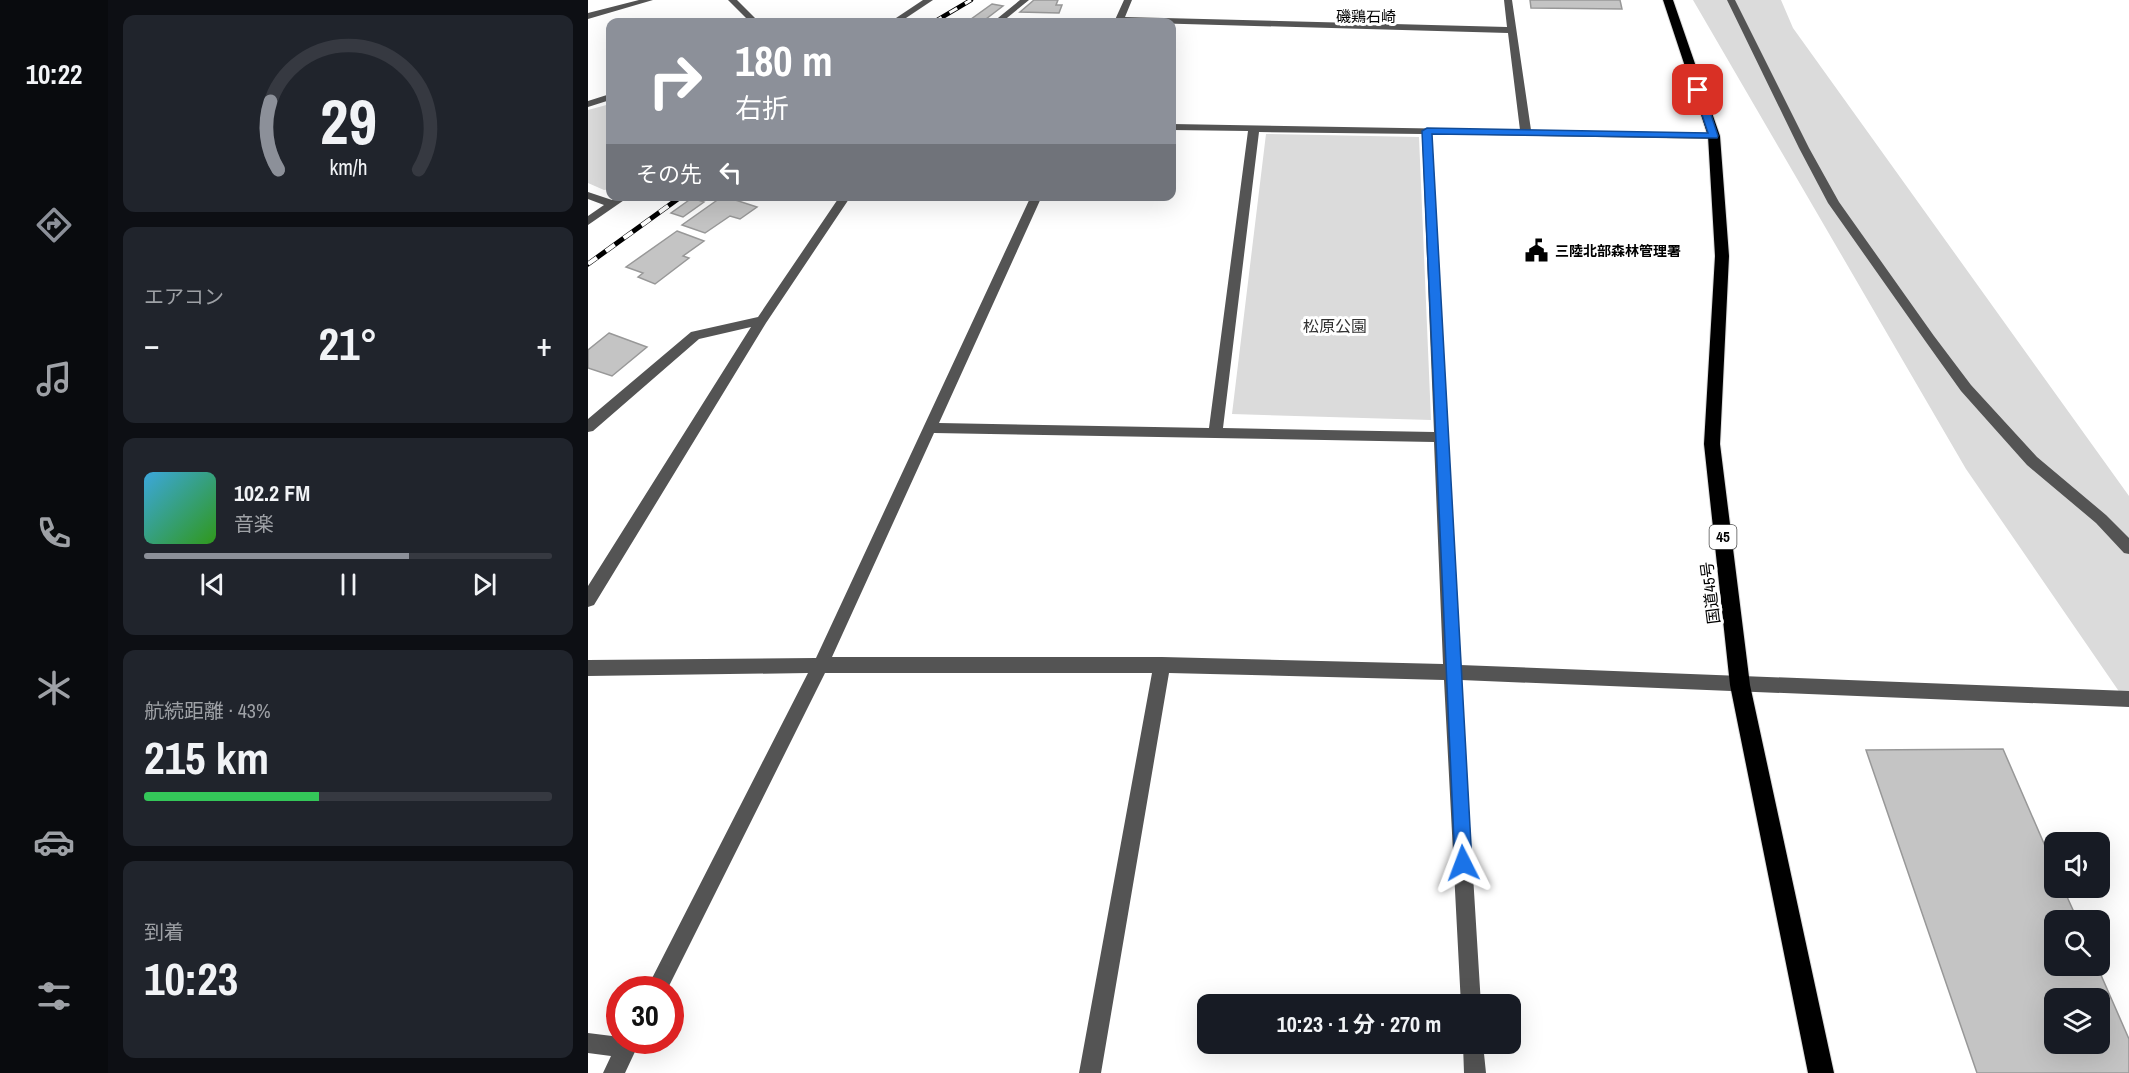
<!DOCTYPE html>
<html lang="ja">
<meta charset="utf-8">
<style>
body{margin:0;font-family:"Archivo Narrow","Noto Sans JP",sans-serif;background:#20242c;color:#f1f3f6;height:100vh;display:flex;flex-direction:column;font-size:22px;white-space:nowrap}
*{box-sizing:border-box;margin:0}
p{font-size:20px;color:#9ea1a6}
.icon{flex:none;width:33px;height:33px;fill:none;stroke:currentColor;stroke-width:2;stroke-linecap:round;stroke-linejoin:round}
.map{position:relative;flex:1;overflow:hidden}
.details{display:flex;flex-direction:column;gap:15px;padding:15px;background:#0d0f14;width:480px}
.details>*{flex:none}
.hud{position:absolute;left:18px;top:18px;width:570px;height:183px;border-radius:12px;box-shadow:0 6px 24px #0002;background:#8c9099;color:#fff;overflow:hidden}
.tools{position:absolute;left:1456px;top:832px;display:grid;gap:12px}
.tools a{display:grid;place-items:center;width:66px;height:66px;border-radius:12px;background:#171b24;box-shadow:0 6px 24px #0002;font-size:30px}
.speed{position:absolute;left:18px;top:976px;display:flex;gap:12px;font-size:30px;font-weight:700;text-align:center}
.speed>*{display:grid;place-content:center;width:78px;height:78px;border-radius:50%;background:#171b24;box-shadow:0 6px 24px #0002;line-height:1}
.speed .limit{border:9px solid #d22;background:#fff;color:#111}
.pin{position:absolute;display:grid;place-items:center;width:51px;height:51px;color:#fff;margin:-26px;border-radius:12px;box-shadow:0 3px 9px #0006}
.me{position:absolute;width:66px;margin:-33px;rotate:357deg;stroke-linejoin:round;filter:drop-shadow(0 0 4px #0008)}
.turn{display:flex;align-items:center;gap:21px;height:126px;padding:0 30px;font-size:27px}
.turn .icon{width:78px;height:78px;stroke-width:2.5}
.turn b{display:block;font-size:42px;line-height:51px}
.then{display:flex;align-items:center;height:57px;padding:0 30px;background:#0003;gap:12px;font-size:22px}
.big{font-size:45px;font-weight:700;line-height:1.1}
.details .tile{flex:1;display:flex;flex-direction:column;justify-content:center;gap:9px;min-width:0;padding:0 21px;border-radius:12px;background:#20242c}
.details .dial{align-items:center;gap:0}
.dial svg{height:156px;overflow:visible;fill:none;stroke:#363941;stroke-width:7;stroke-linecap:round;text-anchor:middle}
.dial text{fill:#f1f3f6;stroke:none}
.song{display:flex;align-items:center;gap:18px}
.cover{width:72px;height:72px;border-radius:9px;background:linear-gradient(135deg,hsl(200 70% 55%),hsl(110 70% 35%))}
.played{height:6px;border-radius:3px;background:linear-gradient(90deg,#8c9099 65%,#363941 65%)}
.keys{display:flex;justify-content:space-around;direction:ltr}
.heat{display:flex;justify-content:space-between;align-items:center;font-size:33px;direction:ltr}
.charge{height:9px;border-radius:4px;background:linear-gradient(90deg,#34c759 43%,#363941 0)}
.trip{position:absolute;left:609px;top:994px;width:324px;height:60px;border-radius:12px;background:#171b24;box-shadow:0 6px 24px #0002;font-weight:700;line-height:60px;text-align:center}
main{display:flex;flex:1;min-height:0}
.dock{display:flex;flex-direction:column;width:108px;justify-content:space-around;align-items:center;background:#090b0e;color:#9ea1a6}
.dock .icon{width:42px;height:42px}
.dock .current{color:#8c9099}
.dock b{font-size:27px;color:#f1f3f6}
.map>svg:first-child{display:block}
.green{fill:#dbdbdb}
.building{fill:#c4c4c4;stroke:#989898;stroke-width:1.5;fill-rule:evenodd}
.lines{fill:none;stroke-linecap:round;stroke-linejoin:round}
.highway-casing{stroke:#dbdbdb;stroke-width:2}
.minor{fill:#545454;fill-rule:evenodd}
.highway{fill:#000;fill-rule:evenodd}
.rail-far1-casing{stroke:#000;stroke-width:4.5}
.rail-casing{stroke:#000;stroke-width:5}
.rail-far1{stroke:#fff;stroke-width:3;stroke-dasharray:9;stroke-linecap:butt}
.rail{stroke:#fff;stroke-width:4;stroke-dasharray:11;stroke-linecap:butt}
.route{fill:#1a73e8;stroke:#114b97;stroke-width:1.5}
.labels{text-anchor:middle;stroke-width:6;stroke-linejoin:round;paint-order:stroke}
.far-poi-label{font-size:14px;font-weight:bold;fill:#000;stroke:#fff;text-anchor:start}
.far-neighbourhood-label{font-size:15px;fill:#000;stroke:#fff}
.shield{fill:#fff;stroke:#4c4c4c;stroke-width:1.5}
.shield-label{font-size:15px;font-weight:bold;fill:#000}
.park-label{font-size:16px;fill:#323232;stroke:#fff}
.street-label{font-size:16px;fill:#000;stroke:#fff}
</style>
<main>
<nav class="dock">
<b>10:22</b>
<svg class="icon current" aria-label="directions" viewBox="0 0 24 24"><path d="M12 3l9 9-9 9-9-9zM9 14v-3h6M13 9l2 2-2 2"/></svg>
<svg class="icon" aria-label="music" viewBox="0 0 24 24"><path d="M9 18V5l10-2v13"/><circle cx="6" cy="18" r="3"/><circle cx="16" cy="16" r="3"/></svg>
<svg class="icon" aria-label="phone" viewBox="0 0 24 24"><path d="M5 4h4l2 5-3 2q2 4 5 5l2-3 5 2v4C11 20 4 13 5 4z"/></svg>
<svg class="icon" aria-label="climate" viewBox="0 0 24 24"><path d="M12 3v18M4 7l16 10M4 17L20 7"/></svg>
<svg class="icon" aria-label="car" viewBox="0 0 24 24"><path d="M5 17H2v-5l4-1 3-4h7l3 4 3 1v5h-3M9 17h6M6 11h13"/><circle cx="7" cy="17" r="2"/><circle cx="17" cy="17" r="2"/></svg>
<svg class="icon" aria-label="filters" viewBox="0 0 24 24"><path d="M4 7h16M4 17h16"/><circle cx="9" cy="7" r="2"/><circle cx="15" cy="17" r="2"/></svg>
</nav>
<section class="details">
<div class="tile dial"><svg viewBox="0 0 100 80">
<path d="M14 69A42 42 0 1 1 86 69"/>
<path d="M14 69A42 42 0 0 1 10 34" stroke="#8c9099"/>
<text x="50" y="56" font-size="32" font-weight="700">29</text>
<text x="50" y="72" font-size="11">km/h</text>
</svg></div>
<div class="tile"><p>エアコン</p>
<div class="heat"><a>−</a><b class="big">21°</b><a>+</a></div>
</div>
<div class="tile">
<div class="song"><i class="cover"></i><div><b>102.2 FM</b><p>音楽</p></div></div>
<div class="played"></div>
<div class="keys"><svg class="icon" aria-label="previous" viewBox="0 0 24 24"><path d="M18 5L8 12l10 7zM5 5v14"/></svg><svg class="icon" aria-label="pause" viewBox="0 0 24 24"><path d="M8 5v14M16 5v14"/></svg><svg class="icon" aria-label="next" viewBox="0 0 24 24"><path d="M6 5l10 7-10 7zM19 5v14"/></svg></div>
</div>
<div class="tile"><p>航続距離 · 43%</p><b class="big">215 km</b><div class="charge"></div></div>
<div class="tile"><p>到着</p><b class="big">10:23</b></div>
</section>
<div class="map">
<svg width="1541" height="1073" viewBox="0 0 1541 1073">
<rect width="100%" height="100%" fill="#fff"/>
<path class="green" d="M1105 0H1193L1205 28 1541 496V706L1378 469Z
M22 104V189L16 190 0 183V110Z
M678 134 831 137 843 420 644 414Z"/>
<path class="building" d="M446 0H470L468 5H474L471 13 432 12Z
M942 0H1032L1034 9 943 8Z
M404 4 415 6 394 22H379Z
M135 196 169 207 152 219 142 216 117 233 94 225Z
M104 198 116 202 95 217 83 213Z
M89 231 116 241 95 256 101 258 67 284 50 277 55 273 38 267Z
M21 333 59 347 24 376 0 368V350Z
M1415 749 1467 869V888H1475L1490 921H1467V966H1509L1541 1039V1073H1389L1278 750ZM1467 999H1512V1044H1467Z"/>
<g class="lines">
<defs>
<path id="highway" d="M1075 0H1085L1132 136 1141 256 1132 444 1162 685 1246 1073H1220L1142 685 1116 444 1127 256 1120 136Z"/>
</defs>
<use href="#highway" class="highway-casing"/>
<path class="minor" d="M51 0H65L0 19V13Z
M140 0H149L171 22H162Z
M335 0H345L312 22H302Z
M432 0H441L414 22H405Z
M536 0H544L537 17 919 27 916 0H924L943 130 1126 133 1131 136 1126 139 844 134 872 665 1541 691V707L873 680 893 1005H873L856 680 581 673 513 1073H491L564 673H237L79 990H58L220 673 0 676V660L228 658 443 196H454L351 423 621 428 660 131 584 130V124L932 130 920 33 526 22ZM671 132 834 134 846 432 635 428ZM346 433 846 442 855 664 574 657H244Z
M1139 0H1147L1221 148 1251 202 1346 336 1383 385 1449 457 1518 515 1541 538V554L1536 553 1508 523 1439 465 1373 391 1338 342 1240 203 1211 148Z
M22 94V100L0 107V101Z
M0 192 24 200 29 196H42L0 225V216L16 205 0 199Z
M252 196H263L178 323 6 605 0 607V586L163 327 111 339 5 431 0 432V419L103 332 170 317Z
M0 1033 32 1037V1041H52L37 1073H15L23 1056 0 1053Z
M875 1044H895L898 1073H876Z"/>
<use href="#highway" class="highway"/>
<defs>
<path id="rail-far1" d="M346 22 383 0"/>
<path id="rail" d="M0 264 94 196"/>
</defs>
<use href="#rail-far1" class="rail-far1-casing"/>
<use href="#rail" class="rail-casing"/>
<use href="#rail-far1" class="rail-far1"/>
<use href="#rail" class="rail"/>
</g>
<path class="route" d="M1110 88 1115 90 1130 136 1129 138 844 134 884 863 881 869 875 871 869 869 867 863 834 131 839 128 1120 133 1106 90Z"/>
<defs>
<symbol id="civic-bare" viewBox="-9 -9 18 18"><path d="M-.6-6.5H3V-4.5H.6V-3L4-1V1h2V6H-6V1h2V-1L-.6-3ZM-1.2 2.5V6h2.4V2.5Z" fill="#000" stroke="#fff" stroke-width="2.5" paint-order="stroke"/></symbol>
</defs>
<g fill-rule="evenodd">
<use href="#civic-bare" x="932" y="234" width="33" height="33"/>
</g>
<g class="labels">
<g class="far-poi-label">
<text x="967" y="256">三陸北部森林管理署</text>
</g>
<g class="far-neighbourhood-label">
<text x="778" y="22">磯鶏石崎</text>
</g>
<rect class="shield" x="1121.5" y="525" width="27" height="24" rx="4.5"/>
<g class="shield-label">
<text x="1135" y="542">45</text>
</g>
<g class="park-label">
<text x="747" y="332">松原公園</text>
</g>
<g class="street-label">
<text transform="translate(1122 593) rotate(-97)" y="6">国道45号</text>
</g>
</g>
</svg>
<div class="tools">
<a><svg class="icon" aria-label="sound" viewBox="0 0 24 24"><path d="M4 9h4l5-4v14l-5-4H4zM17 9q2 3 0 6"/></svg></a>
<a><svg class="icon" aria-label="search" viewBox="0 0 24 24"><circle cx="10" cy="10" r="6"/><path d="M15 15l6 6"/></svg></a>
<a><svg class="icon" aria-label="layers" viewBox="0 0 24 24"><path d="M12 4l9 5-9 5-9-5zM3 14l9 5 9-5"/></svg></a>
</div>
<div class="speed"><div class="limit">30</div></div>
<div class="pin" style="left:1110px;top:90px;background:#d93025"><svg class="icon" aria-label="arrive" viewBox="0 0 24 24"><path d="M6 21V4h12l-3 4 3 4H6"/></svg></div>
<svg class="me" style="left:875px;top:863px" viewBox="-20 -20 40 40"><path d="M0-17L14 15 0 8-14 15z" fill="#1a73e8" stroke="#fff" stroke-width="4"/></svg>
<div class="trip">10:23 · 1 分 · 270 m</div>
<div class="hud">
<div class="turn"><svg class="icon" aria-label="right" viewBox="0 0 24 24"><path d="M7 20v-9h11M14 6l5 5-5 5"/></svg><div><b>180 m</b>右折</div></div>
<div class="then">その先<svg class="icon" aria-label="left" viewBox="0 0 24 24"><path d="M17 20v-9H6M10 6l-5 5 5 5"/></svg></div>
</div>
</div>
</main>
